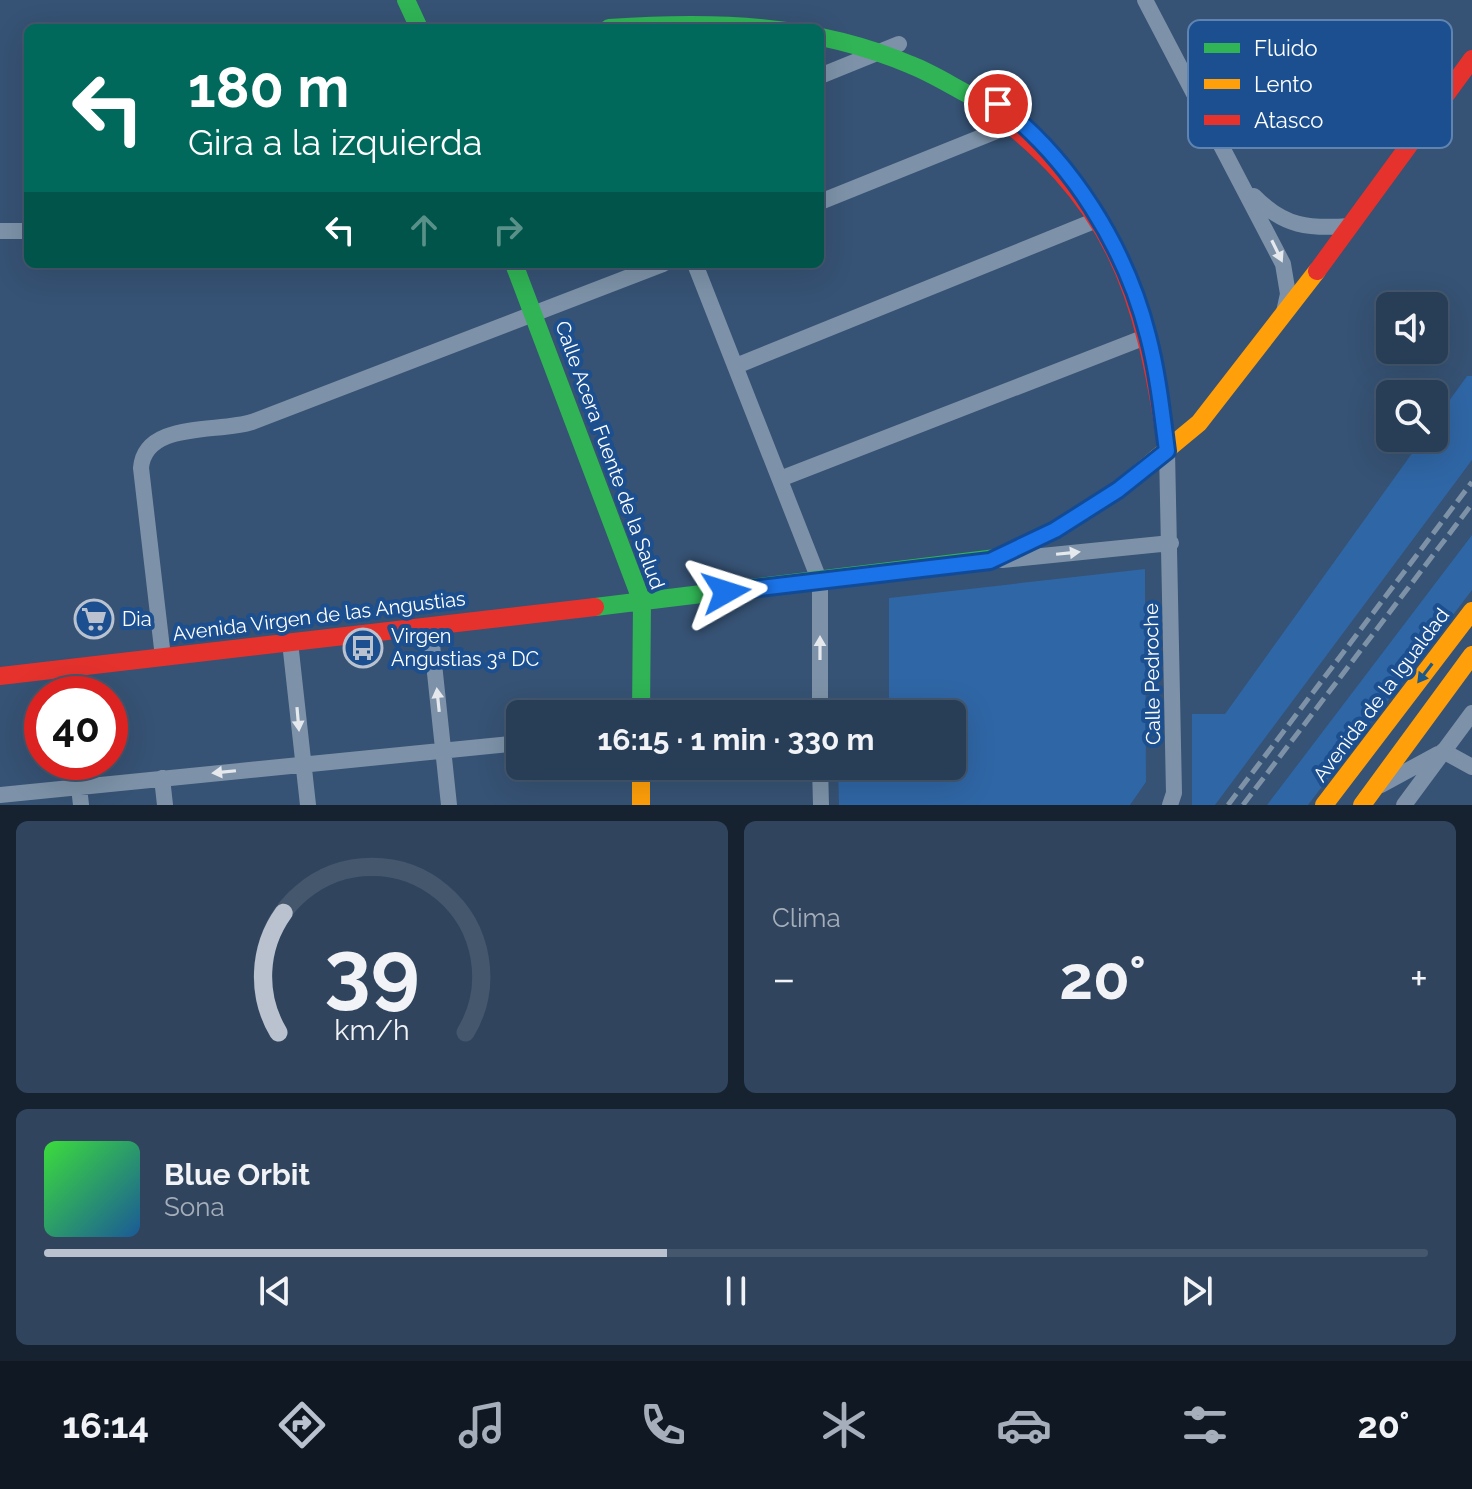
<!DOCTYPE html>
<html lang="es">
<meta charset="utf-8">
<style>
body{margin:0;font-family:Raleway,sans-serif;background:#30455d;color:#f1f3f6;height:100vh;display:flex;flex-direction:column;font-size:30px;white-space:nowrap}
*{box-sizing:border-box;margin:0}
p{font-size:26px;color:#a5aeba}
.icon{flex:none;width:44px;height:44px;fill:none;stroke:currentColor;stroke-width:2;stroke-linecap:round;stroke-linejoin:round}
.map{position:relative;height:805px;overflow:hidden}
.sheet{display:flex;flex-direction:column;gap:16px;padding:16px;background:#162230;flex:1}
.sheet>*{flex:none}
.hud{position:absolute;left:24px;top:24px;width:800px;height:244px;border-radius:12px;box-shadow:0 8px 32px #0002,0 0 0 2px #44576d;background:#00695c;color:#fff;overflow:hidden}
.controls{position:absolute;left:1376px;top:292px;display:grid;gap:16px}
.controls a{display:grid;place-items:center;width:72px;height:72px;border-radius:12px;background:#283e57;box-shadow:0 8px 32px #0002,0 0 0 2px #44576d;font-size:40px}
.speed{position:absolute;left:24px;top:676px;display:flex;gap:16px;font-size:40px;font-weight:700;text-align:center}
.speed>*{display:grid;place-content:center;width:104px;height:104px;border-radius:50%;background:#283e57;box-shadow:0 8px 32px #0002,0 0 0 2px #44576d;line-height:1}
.speed .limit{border:12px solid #d22;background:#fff;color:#111}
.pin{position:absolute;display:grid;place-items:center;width:68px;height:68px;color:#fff;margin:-34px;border:4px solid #fff;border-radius:50%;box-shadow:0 2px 8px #0007}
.me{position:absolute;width:88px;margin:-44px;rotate:84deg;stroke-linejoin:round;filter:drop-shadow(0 0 6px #0008)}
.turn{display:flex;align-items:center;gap:28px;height:168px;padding:0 32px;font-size:36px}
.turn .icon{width:104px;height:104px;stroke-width:2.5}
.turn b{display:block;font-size:56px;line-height:68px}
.lanes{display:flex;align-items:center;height:76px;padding:0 32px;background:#0003;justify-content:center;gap:40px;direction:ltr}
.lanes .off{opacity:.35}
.big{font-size:60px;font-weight:700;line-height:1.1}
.sheet .tile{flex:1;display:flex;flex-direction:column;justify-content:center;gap:12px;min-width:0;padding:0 28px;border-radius:12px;background:#30455d}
.sheet .dial{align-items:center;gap:0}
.dial svg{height:208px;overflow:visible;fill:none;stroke:#44576d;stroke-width:7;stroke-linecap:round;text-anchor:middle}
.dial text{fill:#f1f3f6;stroke:none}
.song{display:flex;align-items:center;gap:24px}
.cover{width:96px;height:96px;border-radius:12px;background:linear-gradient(135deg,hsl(120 70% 55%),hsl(210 70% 35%))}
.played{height:8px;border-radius:4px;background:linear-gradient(90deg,#b9c2ce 45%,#44576d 45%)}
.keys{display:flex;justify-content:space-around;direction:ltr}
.heat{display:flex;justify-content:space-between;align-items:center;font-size:44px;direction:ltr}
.sheet .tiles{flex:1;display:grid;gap:16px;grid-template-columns:1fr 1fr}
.tile:last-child{grid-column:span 2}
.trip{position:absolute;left:506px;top:700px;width:460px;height:80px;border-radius:12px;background:#283e57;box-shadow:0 8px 32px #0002,0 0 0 2px #44576d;font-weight:700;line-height:80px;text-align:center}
.tabs{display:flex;height:128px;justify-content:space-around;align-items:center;background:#101923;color:#a5aeba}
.tabs .icon{width:56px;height:56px}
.tabs .on{color:#b9c2ce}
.tabs b{font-size:36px;color:#f1f3f6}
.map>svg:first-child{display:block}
.green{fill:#2f66a5}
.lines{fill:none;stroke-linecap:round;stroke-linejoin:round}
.street{stroke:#7d92a8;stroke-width:16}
.fast{stroke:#30b455;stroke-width:18}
.slow{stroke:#ff9f0a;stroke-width:18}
.jam{stroke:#e5322d;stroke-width:18}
.rail{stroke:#7e92a7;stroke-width:5;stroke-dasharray:14 6;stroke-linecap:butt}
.oneway{fill:#e5e9ee}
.oneway2{fill:#1d5989}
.route-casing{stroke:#114b97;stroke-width:20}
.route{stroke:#1a73e8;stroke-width:14}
.labels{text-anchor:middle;stroke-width:8;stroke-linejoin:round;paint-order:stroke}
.street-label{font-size:20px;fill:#fff;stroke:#1b4f8f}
.poi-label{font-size:20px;fill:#fff;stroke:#1b4f8f;text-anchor:start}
.key{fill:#1b4f8f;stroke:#5f84b1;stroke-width:2}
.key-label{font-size:22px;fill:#fff}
</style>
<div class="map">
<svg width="1472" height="805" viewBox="0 0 1472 805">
<rect width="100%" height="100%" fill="#365274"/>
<path class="green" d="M1467 376H1472V460L1215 805H1192V714H1225L1423 438H1434V422Z
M1472 535V590L1308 805H1267Z
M1145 569 1146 782 1130 805H839L838 766H952V714H889V598Z"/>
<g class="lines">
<path class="street" d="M1145 0 1283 264 1288 294 1284 312
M820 76 899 44
M1254 196C1284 227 1309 229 1350 226
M820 202 1019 122
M0 231H28
M695 264 820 582V714
M736 366 1099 219
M1167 451 1174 793 1170 805
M780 479 1148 336
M1002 560 1171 543
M430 626 449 805
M290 642 308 805
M163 657 141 468C145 421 217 433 252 422L663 264
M1443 751 1472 767
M820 766 821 805
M162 778 165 805
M1381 785 1438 754
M79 787 81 805
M0 795 520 743
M1404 805 1472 713"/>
<path class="fast" d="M406 0 419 28
M609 28C712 21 814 23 911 65 934 74 955 88 977 99
M514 264 642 602 641 714
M595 607 996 558"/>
<path class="slow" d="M996 558 1055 530 1118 490 1199 423 1317 271
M641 766V805
M1324 805 1472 611
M1362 805 1472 655"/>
<path class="jam" d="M977 99C1115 200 1143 287 1167 451
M1317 271 1472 59
M0 676 595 607"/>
<path class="rail" d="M1228 805 1472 482
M1243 805 1472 504"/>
</g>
<defs><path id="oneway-solid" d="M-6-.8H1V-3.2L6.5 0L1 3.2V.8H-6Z" transform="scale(2)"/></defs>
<g class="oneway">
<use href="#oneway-solid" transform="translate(1277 251) rotate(64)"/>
<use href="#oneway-solid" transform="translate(1068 553) rotate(-6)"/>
<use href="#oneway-solid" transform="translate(820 648) rotate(-90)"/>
<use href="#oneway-solid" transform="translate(438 700) rotate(-96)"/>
<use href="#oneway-solid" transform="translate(298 719) rotate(85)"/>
<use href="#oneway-solid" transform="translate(224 772) rotate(174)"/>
</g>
<use class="oneway2" href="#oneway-solid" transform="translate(1425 673) rotate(127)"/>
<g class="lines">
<defs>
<path id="route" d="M726 592 990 561 1055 530 1118 490 1167 451C1162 413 1158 374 1148 336 1126 248 1071 159 998 104"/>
</defs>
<use href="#route" class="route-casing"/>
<use href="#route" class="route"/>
</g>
<defs>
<symbol id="supermarket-ring" viewBox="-11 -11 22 22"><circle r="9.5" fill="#1b4f8f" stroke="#b9c2ce" stroke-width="1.5"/><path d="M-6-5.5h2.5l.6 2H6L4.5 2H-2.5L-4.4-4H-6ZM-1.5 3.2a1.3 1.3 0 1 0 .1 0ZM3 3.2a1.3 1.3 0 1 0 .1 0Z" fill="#b9c2ce"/></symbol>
<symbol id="bus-ring" viewBox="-11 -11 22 22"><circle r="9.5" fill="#1b4f8f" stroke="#b9c2ce" stroke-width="1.5"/><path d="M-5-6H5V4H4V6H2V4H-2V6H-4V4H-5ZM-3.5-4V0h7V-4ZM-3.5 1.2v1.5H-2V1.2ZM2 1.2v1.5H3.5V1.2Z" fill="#b9c2ce"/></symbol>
</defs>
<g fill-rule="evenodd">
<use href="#supermarket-ring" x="72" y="597" width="44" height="44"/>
<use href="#bus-ring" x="341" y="626" width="44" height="44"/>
</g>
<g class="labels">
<g class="street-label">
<text transform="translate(610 455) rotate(70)" y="7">Calle Acera Fuente de la Salud</text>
<text transform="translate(319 616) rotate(-7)" y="7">Avenida Virgen de las Angustias</text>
<text transform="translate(1152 674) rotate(-91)" y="7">Calle Pedroche</text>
<text transform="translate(1381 695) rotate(-53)" y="7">Avenida de la Igualdad</text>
</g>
<g class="poi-label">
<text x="122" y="626">Dia</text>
<text x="391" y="643">Virgen<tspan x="391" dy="23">Angustias 3ª DC</tspan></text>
</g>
</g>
<rect x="1188" y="20" width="264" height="128" rx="12" class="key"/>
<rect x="1204" y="43" width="36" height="10" fill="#30b455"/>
<rect x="1204" y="79" width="36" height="10" fill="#ff9f0a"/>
<rect x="1204" y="115" width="36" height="10" fill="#e5322d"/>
<g class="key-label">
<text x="1254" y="56">Fluido</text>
<text x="1254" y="92">Lento</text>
<text x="1254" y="128">Atasco</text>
</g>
</svg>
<div class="controls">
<a><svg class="icon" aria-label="sound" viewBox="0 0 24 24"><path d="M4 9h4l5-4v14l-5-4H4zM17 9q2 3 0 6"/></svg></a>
<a><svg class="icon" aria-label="search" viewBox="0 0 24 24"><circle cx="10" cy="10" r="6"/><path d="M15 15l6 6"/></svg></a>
</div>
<div class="speed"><div class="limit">40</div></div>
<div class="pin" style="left:998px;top:104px;background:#d93025"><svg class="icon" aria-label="arrive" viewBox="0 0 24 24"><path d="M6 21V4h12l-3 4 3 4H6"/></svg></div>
<svg class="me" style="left:726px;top:592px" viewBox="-20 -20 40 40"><path d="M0-17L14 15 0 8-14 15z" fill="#1a73e8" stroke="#fff" stroke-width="4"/></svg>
<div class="trip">16:15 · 1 min · 330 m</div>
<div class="hud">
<div class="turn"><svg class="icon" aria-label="left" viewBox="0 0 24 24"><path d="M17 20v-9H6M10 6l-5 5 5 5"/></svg><div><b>180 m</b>Gira a la izquierda</div></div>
<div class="lanes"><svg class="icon" aria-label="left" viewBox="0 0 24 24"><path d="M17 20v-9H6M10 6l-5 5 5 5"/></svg><svg class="icon off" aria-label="ahead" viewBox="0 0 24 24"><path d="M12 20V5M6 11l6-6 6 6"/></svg><svg class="icon off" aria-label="right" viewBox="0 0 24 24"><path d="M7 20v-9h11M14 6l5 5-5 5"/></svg></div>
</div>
</div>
<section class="sheet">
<div class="tiles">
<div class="tile dial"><svg viewBox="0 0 100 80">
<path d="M14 69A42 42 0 1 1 86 69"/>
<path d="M14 69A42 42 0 0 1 16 23" stroke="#b9c2ce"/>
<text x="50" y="56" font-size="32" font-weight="700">39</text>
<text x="50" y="72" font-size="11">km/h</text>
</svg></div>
<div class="tile"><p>Clima</p>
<div class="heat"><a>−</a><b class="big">20°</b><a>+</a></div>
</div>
<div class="tile">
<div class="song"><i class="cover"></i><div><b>Blue Orbit</b><p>Sona</p></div></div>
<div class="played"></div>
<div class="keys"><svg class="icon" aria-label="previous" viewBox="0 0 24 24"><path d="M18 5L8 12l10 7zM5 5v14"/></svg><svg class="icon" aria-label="pause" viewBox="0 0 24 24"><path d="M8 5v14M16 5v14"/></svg><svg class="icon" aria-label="next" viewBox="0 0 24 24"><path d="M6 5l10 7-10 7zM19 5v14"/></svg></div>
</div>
</div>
</section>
<nav class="tabs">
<b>16:14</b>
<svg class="icon on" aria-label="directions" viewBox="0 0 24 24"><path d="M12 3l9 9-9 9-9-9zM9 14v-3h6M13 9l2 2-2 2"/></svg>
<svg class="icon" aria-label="music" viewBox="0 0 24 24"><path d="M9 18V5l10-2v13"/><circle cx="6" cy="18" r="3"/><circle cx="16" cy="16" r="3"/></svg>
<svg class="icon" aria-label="phone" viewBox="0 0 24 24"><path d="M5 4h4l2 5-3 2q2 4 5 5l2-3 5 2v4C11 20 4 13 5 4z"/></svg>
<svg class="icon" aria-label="climate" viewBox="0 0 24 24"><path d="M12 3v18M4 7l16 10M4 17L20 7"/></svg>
<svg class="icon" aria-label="car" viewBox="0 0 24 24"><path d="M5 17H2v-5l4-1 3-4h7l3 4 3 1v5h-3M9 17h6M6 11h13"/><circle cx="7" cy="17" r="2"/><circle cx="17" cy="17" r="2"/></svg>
<svg class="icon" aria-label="filters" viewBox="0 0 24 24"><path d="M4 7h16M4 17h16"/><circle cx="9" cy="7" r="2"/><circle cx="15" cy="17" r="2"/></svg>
<b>20°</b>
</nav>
